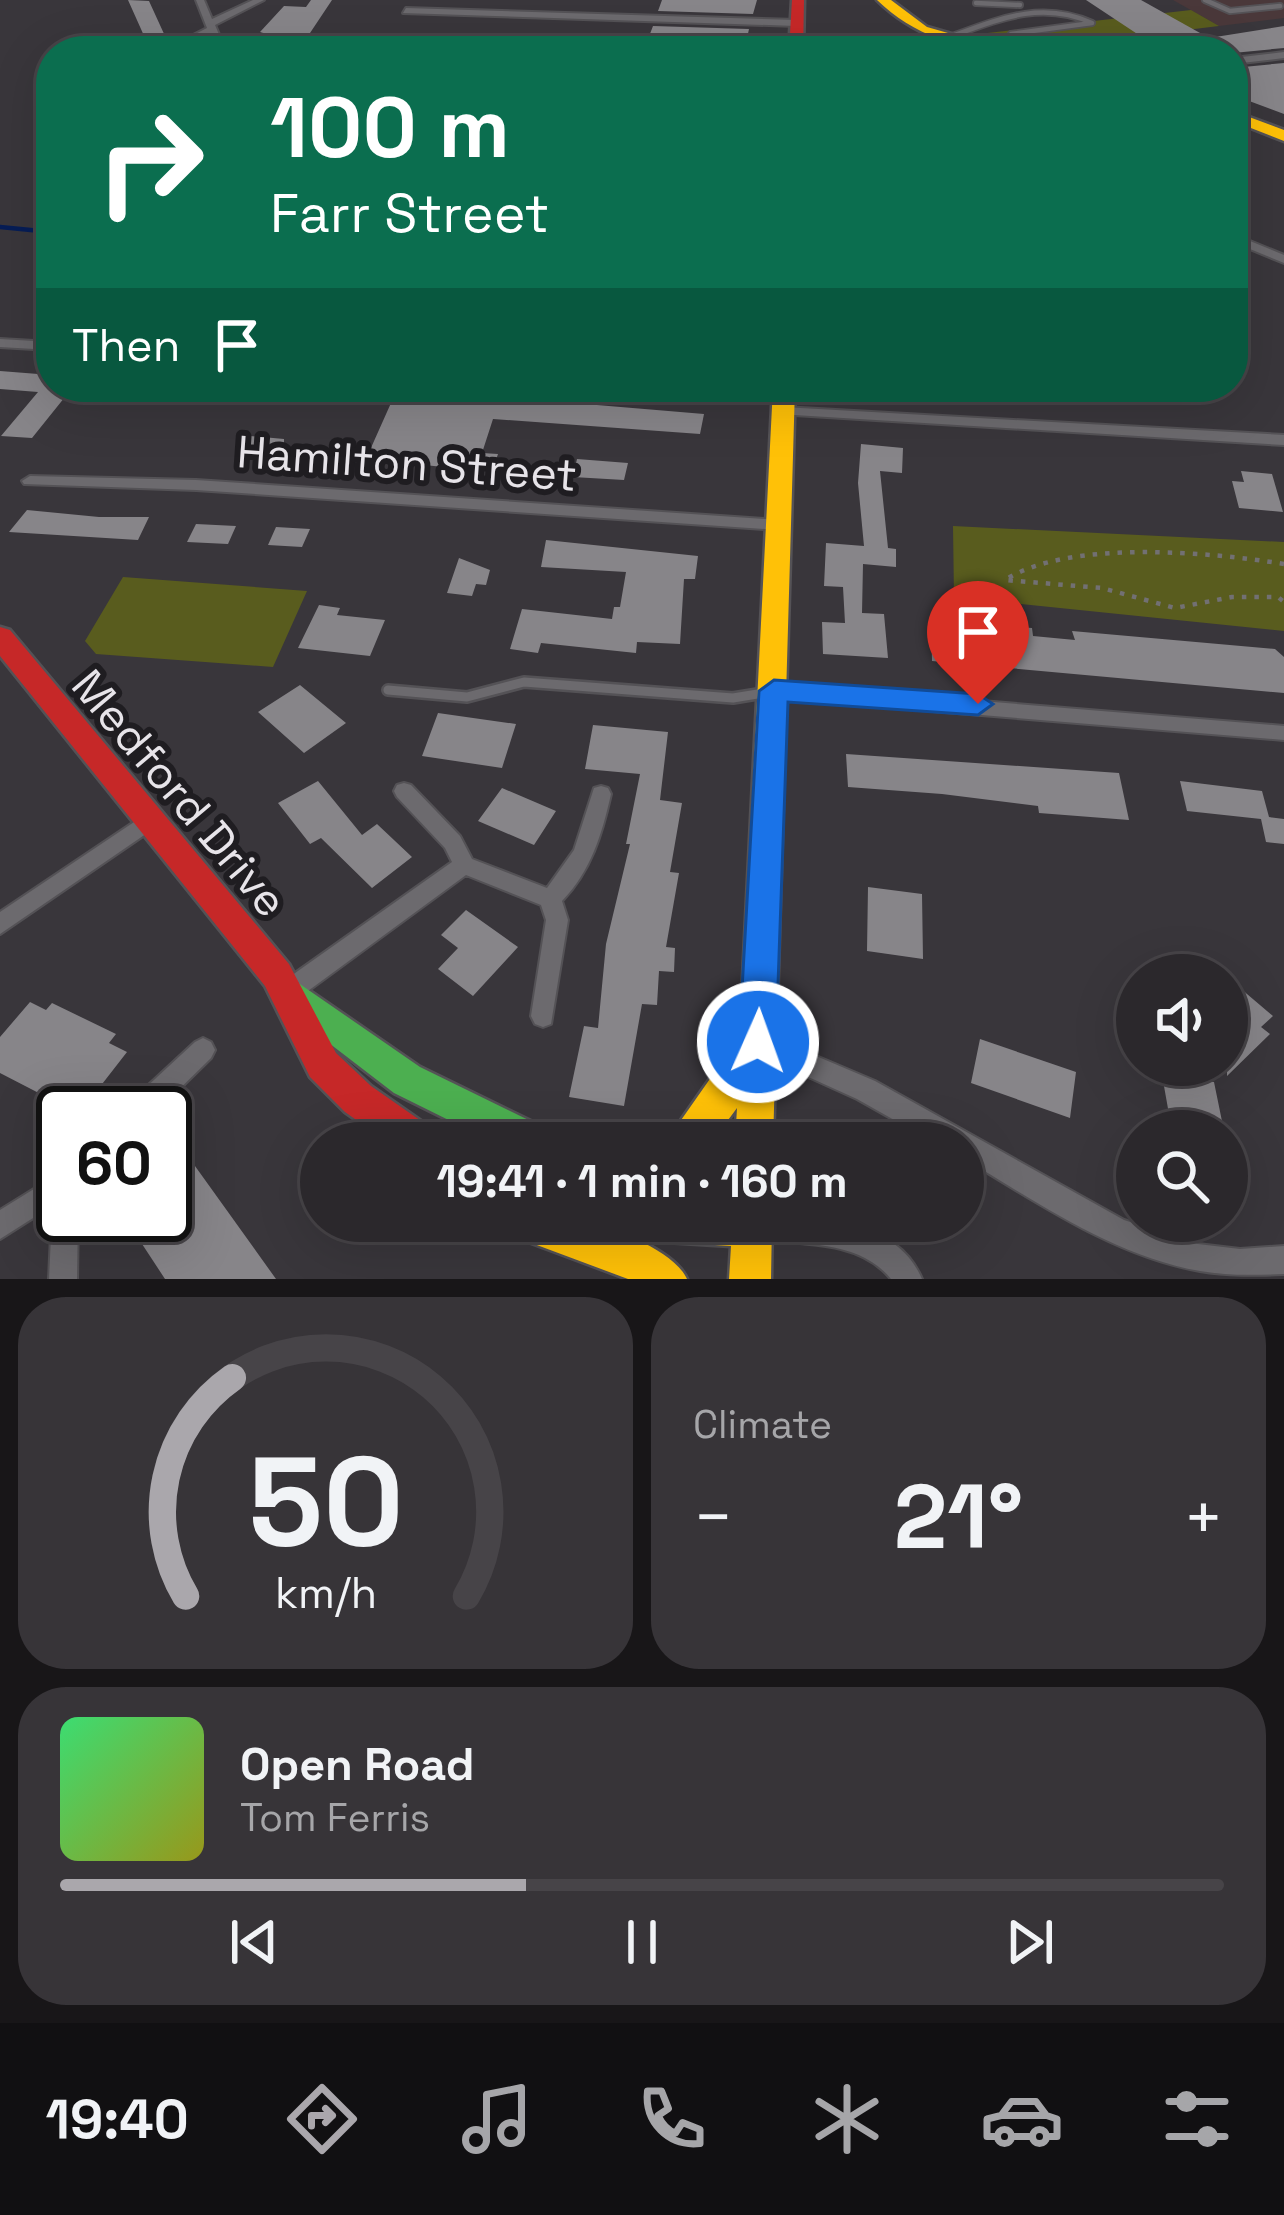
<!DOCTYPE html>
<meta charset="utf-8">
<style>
body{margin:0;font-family:"Space Grotesk",sans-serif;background:#373438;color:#f1f3f6;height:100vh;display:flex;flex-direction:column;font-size:45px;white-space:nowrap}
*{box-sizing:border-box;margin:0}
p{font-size:39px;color:#a6a6a9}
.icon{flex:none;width:66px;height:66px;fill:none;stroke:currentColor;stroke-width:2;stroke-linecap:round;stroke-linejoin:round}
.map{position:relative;height:1279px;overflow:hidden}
.details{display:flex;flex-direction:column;gap:18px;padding:18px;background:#181618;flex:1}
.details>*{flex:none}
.banner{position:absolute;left:36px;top:36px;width:1212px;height:366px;border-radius:48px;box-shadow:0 12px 48px #0002,0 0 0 3px #474448;background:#0b6e4f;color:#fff;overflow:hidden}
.controls{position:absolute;left:1116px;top:954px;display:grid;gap:24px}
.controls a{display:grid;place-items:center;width:132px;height:132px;border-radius:50%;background:#2b282c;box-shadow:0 12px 48px #0002,0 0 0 3px #474448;font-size:60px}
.speed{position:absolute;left:36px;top:1086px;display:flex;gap:24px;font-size:60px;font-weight:700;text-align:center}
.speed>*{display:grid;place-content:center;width:156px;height:156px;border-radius:50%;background:#2b282c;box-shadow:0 12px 48px #0002,0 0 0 3px #474448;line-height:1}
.speed .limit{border:6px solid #111;border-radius:18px;background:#fff;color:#111}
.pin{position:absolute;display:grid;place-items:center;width:102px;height:102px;color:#fff;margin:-123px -51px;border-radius:50% 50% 50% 0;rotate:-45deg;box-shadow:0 0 12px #0007}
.pin .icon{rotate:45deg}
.me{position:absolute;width:132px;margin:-66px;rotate:2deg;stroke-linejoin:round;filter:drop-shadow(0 0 9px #0008)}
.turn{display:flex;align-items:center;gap:42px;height:252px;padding:0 36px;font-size:54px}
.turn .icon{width:156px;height:156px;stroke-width:2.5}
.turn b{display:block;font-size:84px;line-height:102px}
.then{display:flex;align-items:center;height:114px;padding:0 36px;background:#0003;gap:24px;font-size:45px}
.big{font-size:90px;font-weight:800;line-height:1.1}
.details .card{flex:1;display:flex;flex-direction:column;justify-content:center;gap:18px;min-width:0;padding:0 42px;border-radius:48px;background:#373438}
.details .dial{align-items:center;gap:0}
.dial svg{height:312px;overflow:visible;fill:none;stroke:#474448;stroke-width:7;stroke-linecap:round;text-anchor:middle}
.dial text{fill:#f1f3f6;stroke:none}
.song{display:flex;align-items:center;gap:36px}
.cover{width:144px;height:144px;border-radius:18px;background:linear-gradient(135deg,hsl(140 70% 55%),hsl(60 70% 35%))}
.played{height:12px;border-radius:6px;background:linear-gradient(90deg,#aaa7ac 40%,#474448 40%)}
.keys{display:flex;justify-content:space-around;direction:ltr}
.heat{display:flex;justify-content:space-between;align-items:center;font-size:66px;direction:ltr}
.details .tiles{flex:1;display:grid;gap:18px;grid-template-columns:1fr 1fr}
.card:last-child{grid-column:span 2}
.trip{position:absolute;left:300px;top:1122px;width:684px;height:120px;border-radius:60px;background:#2b282c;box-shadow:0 12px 48px #0002,0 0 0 3px #474448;font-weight:800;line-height:120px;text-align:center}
.dock{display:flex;height:192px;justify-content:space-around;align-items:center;background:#111012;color:#a6a6a9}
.dock .icon{width:84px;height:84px}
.dock .active{color:#aaa7ac}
.dock b{font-size:54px;color:#f1f3f6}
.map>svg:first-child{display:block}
.education{fill:#4a383a}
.forest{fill:#595c1e}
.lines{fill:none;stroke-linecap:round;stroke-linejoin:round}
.stream{stroke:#061d56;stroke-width:4.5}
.building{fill:#878589}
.lane-far1-casing{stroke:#545256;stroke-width:8}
.lane-casing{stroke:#545256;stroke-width:14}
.street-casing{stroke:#545256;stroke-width:4}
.fast-casing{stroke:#545256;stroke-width:5}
.slow-casing{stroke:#545256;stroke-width:5}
.jam-casing{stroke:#545256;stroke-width:5}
.path{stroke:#727073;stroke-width:4.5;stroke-dasharray:4.5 8;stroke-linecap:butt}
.lane-far1{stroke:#6c6a6e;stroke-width:4.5}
.lane{stroke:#6c6a6e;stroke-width:9}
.street{fill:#6c6a6e;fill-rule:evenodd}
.fast{fill:#4caf50;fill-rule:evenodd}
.slow{fill:#ffc107;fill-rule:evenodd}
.jam{fill:#c62828;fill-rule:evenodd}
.route{fill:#1a73e8;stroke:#114b97;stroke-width:3}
.labels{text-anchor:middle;stroke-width:12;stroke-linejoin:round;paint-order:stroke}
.street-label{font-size:45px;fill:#e7e4e9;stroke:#1f1d21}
</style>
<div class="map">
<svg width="1284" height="1279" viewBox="0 0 1284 1279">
<rect width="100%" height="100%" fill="#39363b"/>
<path class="education" d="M1173 0H1284V18L1219 26Z"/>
<path class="forest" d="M1191 10 1219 26 1031 49 970 35Z
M953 526 1284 542V631L954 597Z
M123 577 307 591 273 667 96 654 85 641Z"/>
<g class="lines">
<path class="stream" d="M0 227 51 232"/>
</g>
<path class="building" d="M128 0 149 1 165 36 145 38Z
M311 0H332L308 36 283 39 260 32 284 6 306 7Z
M662 0H757L753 14 658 11Z
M1086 0H1141L1209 38 1284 26V48L1233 53 1163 51Z
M653 26 749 29 746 43 648 39Z
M1284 63V114L1233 95V68Z
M0 371 51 375V387H73L32 438 1 436 38 392 0 389Z
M395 394 573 403 704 414 700 434 493 419 482 453 498 454 492 472 366 459Z
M250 436 284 439V449L279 457 241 453Z
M861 444 903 448 902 473 880 471 888 548 896 549V567L863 564 862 613 884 614 888 658 823 654 822 622 845 623 843 587 824 586 826 543 864 546 858 483Z
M577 459 628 463 624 480 573 477Z
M1241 471 1272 474 1283 512 1239 508 1232 481 1244 482Z
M27 510 99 517H149L138 540 9 532Z
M196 524 236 526 228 544 187 542Z
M276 527 310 529 302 547 268 545Z
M546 540 698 556 695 579H684L680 644 637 642 636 653 541 643 538 653 510 649 522 609 612 619 614 607H620L626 572 541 567Z
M459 558 490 570 486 585 476 584 472 596 447 593Z
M319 605 340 608 337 615 385 620 370 656 298 648Z
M931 620 1032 628 1033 636 1075 640 1072 631 1275 649 1284 657V693L932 661Z
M300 685 346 723 304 753 258 712Z
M438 713 516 724 502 768 422 756Z
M593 725 668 732 660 800 682 803 670 872 679 873 666 947 675 948 674 972 659 971 657 1005 642 1004 624 1106 569 1097 584 1026 598 1028 606 944 630 844H626L640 774 585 769Z
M846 754 1119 773 1129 820 1039 813 1038 806 942 794 848 787Z
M318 781 362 835 377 824 412 857 372 888 321 838 310 844 278 803Z
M1180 781 1262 791 1269 817 1284 819V844L1266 842 1261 819 1187 811Z
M502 788 556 811 534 845 478 821Z
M868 887 922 894 923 959 867 951Z
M466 910 518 947 473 996 438 969 458 948 441 935Z
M1227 977 1273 1016 1261 1027 1270 1034 1227 1076Z
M30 1002 46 1010 52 1003 116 1034 109 1043 127 1052 85 1106 66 1097 60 1104 0 1073V1037Z
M980 1039 1076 1072 1070 1118 971 1083Z
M1162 1075 1214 1082 1224 1131H1172Z
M195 1166 276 1279H165L123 1215H165V1190Z"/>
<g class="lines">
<defs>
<path id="lane-far1" d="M1205 0 1230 11 1280 6
M976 3 1020 5
M947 38C999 19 1041 0 1092 23L1011 34 996 49"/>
<path id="lane" d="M388 690 467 697 524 682 733 698 764 693"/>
<path id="street" d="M196 0H204L212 19 253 0H264L215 25 226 51H216L209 33 174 51H162L207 28Z
M406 8 797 20 801 23 797 26 403 13Z
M1284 52V58L1233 64V58Z
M51 131C51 148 46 160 48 177L42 180 36 177C35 160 36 141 51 131Z
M1233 234 1284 255V263L1233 242Z
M0 339 51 342V350L0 347Z
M737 387H790L791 389C779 397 749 395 737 387Z
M783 407 1284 435V445L778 414V408Z
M30 476 196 480 779 520 787 525 779 530 196 490 24 484 22 481Z
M774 684 1284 726V740L774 698 767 696 765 691 767 686Z
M404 783 411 785 460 836 472 859 547 888 574 850 594 788 601 786 608 788 611 794C602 834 591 871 562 901L568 920 551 1024 543 1027 535 1024 531 1016 546 920 541 905 466 875 297 999 289 1002 281 999 277 991 281 983 452 862 445 848 397 797 394 791 397 785Z
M149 812 156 815 159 821 156 827 0 934V912Z
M757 1031 875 1081 1124 1220 1198 1244 1240 1249 1284 1246V1274C1255 1275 1228 1276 1200 1271 1114 1256 1037 1202 963 1158V1143H935L857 1099 749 1050 745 1042 749 1034Z
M203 1038 211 1042 215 1050 211 1058 155 1113H125L128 1104 195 1042Z
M63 1171V1199L0 1239V1210Z
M63 1203V1215H78L77 1279H49L52 1215 56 1206Z
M744 1221C804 1221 893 1211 922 1279H891C860 1240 800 1244 755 1240L746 1236 742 1227Z"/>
<path id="fast" d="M294 980 420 1067 549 1130 555 1143H495L394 1093 282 1007 277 996 282 985Z"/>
<path id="slow" d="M877 0H891L927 27 1011 51C960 51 913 35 877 0Z
M1233 111 1284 130V141L1233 121Z
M773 387H795L773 1143H735L737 1108 711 1143H665L740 1036Z
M504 1221C528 1221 557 1217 581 1221 612 1227 674 1250 687 1279H628L510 1235Z
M630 1221H772L771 1279H729L731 1246 650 1241 636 1235Z"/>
<path id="jam" d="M792 0H804L803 51H789Z
M0 627 10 630 289 964 336 1053 371 1086 434 1130 440 1143H389L345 1112 310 1077 265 986 0 656Z"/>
</defs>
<use href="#lane-far1" class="lane-far1-casing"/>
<use href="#lane" class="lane-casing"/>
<use href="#street" class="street-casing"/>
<use href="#fast" class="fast-casing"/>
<use href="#slow" class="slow-casing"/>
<use href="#jam" class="jam-casing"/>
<path class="path" d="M1284 564C1210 552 1069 539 1005 580L1102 588 1175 608 1232 597H1278L1284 602"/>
<use href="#lane-far1" class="lane-far1"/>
<use href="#lane" class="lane"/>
<use href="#street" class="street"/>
<use href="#fast" class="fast"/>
<use href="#slow" class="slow"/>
<use href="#jam" class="jam"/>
</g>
<path class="route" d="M774 680 978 694 993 704 978 715 788 702 776 1042 770 1054 758 1060 745 1054 739 1042 759 691Z"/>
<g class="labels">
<g class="street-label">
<text transform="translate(407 463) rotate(4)" y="16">Hamilton Street</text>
<text transform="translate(180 793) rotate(50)" y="16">Medford Drive</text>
</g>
</g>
</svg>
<div class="controls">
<a><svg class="icon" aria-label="sound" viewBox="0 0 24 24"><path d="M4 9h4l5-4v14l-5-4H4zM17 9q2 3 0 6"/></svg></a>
<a><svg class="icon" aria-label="search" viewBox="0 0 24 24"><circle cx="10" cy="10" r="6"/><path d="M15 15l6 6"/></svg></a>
</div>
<div class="speed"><div class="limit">60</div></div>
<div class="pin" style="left:978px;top:704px;background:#d93025"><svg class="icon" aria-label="arrive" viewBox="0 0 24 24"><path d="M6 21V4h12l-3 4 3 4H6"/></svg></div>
<svg class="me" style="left:758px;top:1042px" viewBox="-20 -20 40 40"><circle r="17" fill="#1a73e8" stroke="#fff" stroke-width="3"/><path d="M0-11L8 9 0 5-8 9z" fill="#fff"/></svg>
<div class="trip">19:41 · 1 min · 160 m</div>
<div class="banner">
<div class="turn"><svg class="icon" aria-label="right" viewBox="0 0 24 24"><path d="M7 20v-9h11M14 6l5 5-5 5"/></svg><div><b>100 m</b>Farr Street</div></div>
<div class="then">Then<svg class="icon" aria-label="arrive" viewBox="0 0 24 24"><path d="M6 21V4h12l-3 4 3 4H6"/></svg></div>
</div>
</div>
<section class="details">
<div class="tiles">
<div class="card dial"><svg viewBox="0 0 100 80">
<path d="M14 69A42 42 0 1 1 86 69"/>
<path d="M14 69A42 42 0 0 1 26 13" stroke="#aaa7ac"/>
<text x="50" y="56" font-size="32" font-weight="700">50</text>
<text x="50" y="72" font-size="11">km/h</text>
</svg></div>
<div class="card"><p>Climate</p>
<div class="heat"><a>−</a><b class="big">21°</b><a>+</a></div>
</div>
<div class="card">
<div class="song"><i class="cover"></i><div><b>Open Road</b><p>Tom Ferris</p></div></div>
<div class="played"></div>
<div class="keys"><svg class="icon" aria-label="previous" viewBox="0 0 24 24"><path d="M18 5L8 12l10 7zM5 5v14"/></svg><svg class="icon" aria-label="pause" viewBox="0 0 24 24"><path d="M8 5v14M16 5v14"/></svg><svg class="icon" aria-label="next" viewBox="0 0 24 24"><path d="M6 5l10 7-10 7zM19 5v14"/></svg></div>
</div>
</div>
</section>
<nav class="dock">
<b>19:40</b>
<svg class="icon active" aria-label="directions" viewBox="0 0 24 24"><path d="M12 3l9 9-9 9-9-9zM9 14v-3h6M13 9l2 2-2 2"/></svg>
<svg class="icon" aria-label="music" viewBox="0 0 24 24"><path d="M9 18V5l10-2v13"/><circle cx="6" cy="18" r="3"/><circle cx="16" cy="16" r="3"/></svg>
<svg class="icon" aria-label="phone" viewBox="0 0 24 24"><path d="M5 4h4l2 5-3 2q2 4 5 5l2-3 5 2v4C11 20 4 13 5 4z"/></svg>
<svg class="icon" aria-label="climate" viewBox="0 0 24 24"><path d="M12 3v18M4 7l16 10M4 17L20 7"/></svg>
<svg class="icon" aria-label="car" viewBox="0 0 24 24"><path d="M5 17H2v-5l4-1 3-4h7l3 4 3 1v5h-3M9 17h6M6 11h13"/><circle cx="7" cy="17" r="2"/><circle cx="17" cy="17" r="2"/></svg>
<svg class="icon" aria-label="filters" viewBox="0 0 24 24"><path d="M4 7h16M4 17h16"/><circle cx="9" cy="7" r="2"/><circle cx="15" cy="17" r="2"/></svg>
</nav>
